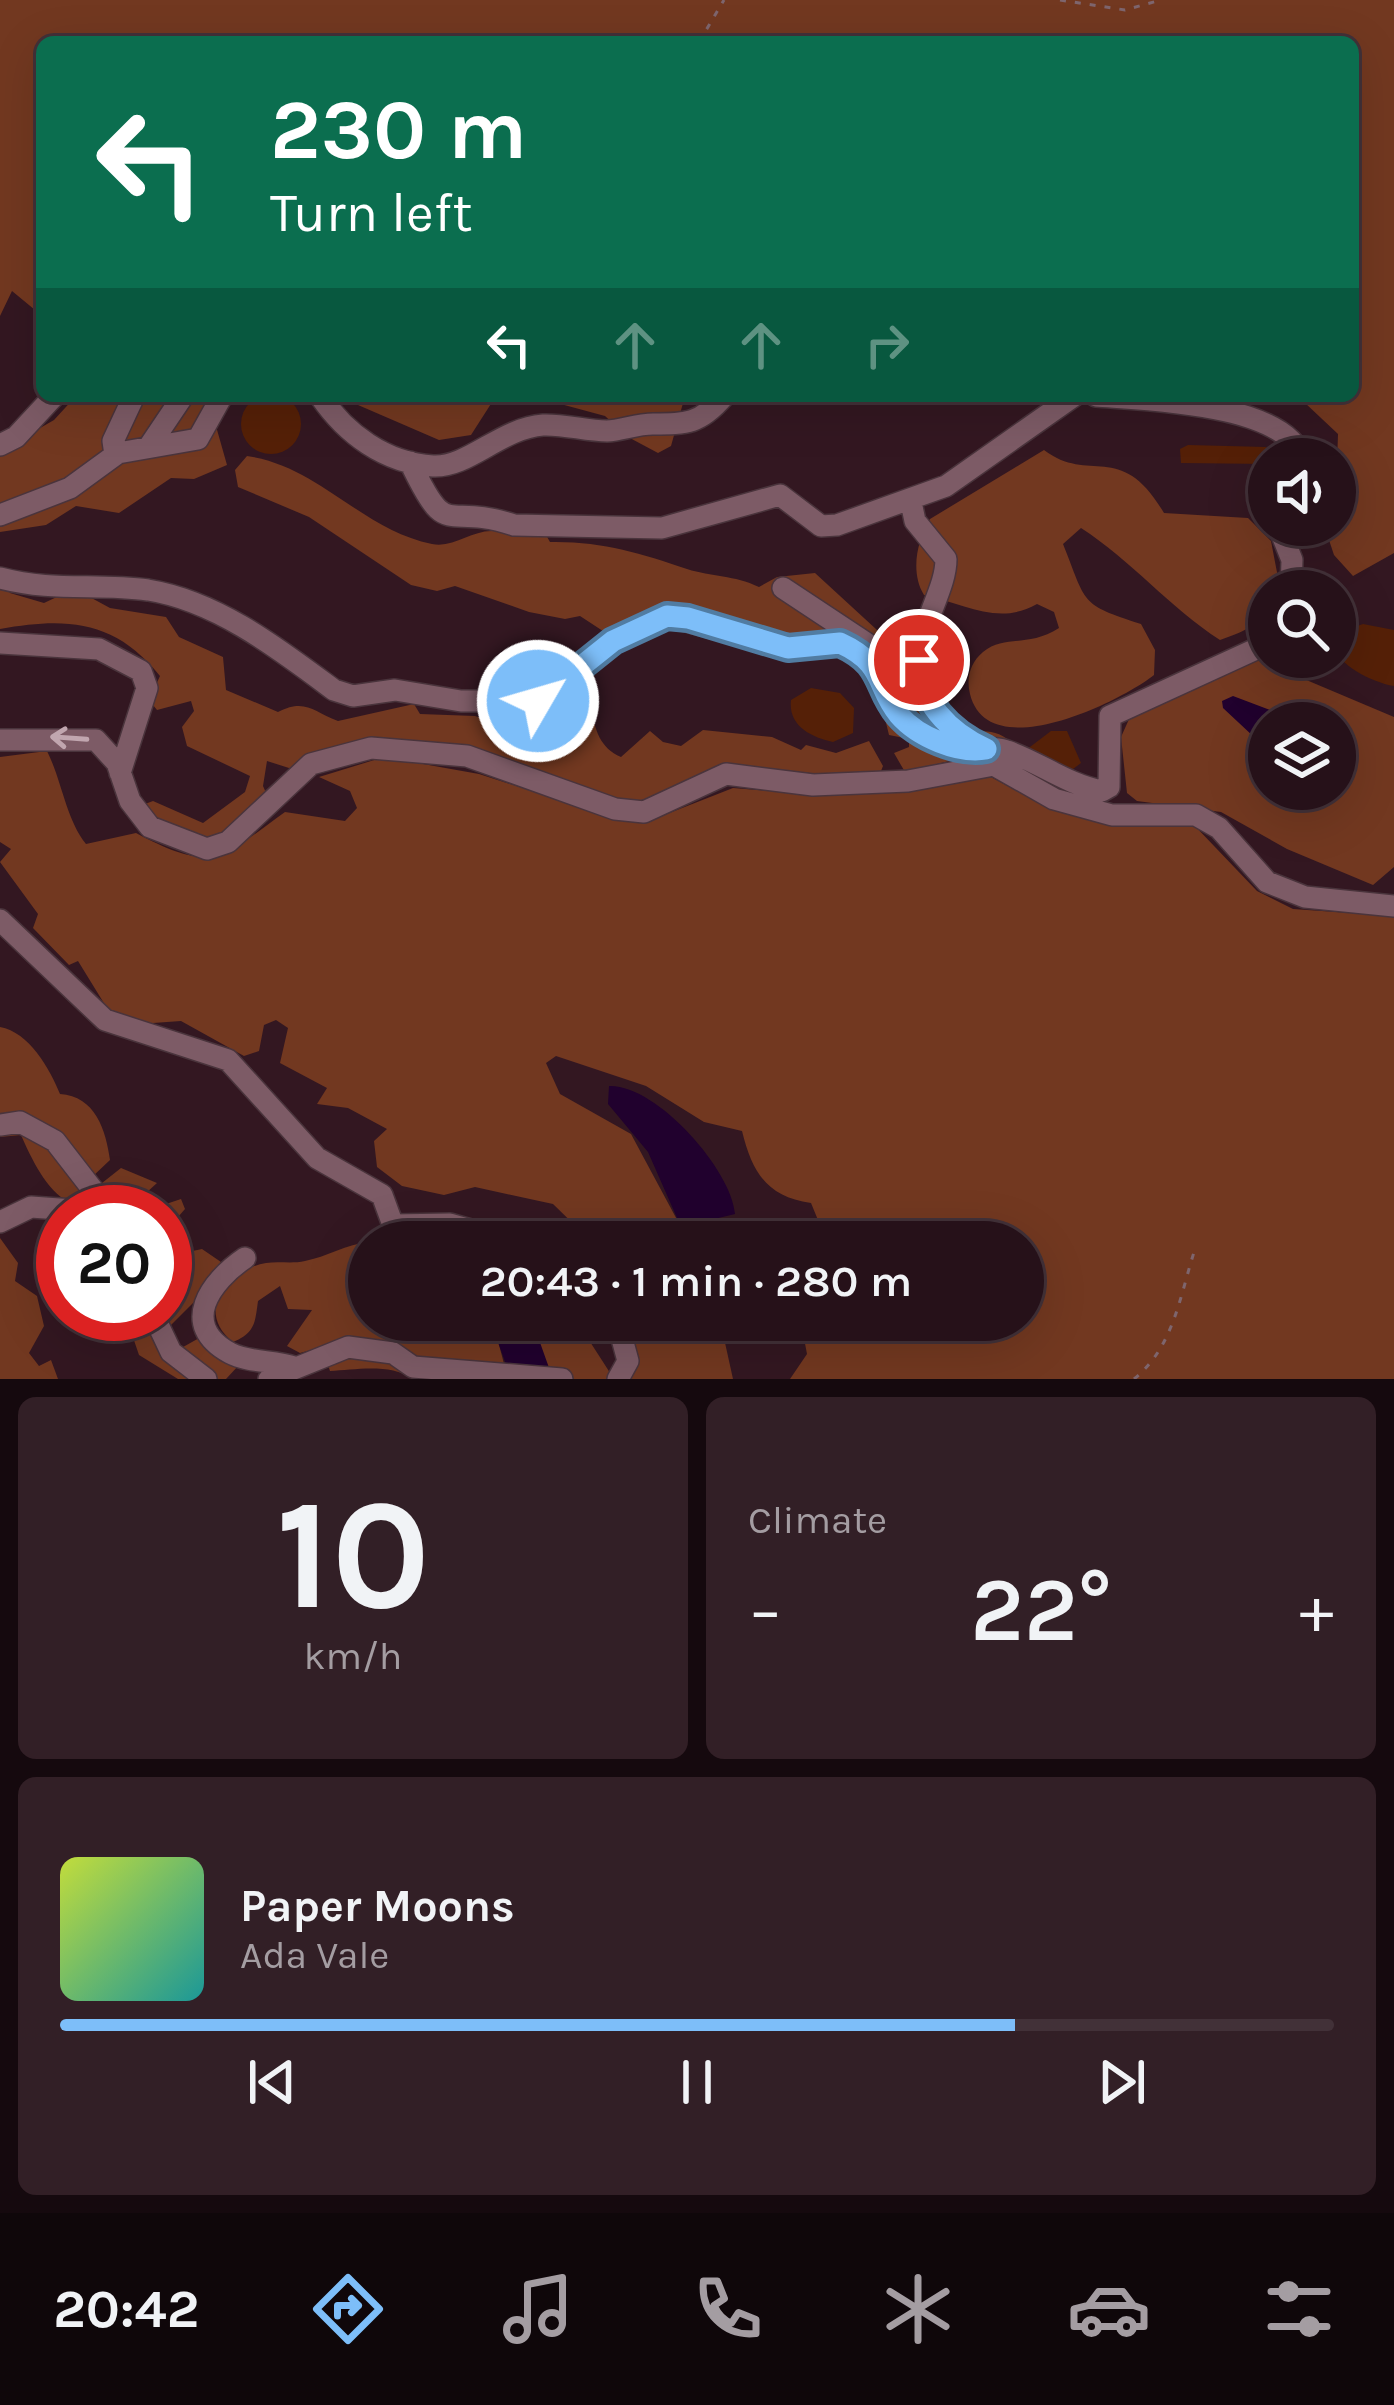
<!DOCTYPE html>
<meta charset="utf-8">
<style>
body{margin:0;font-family:Karla,sans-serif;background:#321f26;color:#f1f3f6;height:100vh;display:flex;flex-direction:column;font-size:45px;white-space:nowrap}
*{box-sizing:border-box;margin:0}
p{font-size:39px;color:#a49da2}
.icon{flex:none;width:66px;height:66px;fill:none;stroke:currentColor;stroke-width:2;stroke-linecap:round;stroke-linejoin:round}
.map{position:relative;height:1379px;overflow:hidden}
.sheet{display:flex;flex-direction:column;gap:18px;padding:18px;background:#15090e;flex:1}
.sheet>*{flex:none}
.hud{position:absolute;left:36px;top:36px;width:1323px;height:366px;border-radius:18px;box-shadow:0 12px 48px #0002,0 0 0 3px #423138;background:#0b6e4f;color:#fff;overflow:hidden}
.buttons{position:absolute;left:1248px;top:438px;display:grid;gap:24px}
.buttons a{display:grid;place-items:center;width:108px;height:108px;border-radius:50%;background:#261119;box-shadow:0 12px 48px #0002,0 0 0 3px #423138;font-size:60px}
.speed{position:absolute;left:36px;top:1185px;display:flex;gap:24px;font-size:60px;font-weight:700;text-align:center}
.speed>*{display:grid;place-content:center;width:156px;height:156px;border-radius:50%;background:#261119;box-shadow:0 12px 48px #0002,0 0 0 3px #423138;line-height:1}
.speed .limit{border:18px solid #d22;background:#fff;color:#111}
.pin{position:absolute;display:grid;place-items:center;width:102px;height:102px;color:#fff;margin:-51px;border:6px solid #fff;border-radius:50%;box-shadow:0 3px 12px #0007}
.me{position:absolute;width:132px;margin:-66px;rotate:52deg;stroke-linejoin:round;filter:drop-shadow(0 0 9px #0008)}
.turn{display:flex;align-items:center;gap:42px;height:252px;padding:0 36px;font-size:54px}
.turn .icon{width:156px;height:156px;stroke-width:2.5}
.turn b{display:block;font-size:84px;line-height:102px}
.lanes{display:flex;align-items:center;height:114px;padding:0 36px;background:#0003;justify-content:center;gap:60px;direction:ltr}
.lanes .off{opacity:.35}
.big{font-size:90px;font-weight:600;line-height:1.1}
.sheet .widget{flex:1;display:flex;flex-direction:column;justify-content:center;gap:18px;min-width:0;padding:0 42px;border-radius:18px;background:#321f26}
.sheet .dial{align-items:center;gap:0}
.dial b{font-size:156px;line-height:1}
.song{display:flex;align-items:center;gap:36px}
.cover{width:144px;height:144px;border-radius:18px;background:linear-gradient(135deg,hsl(70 70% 55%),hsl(180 70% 35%))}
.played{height:12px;border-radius:6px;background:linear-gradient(90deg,#7dbef9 75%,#423138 75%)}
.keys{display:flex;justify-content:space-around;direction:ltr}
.heat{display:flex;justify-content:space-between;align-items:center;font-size:66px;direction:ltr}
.sheet .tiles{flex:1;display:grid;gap:18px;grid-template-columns:1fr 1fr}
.widget:last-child{grid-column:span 2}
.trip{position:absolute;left:348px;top:1221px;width:696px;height:120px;border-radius:60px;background:#261119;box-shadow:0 12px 48px #0002,0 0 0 3px #423138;font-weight:600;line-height:120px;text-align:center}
.tabs{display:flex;height:192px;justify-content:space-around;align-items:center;background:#0f070a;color:#a49da2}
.tabs .icon{width:84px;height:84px}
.tabs .active{color:#7dbef9}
.tabs b{font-size:54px;color:#f1f3f6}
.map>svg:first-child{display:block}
.green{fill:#552007}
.forest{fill:#723820;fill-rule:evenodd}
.water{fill:#21012e}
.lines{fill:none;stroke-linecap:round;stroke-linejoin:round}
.minor-casing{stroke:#4a343c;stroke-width:24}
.path{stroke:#7e656d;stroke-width:3;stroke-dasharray:6 9;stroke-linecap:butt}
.minor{stroke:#7d5b66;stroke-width:21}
.oneway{stroke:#c1a6af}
.route-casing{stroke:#517ca2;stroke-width:30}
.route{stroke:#7dbef9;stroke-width:21}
</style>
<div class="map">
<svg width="1394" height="1379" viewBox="0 0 1394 1379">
<rect width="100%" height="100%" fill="#331721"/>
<path class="green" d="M241 424a30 30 0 1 1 60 0a30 30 0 1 1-60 0Z
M1188 445 1266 447 1276 459H1269V464L1181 463 1180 449Z
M1363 624 1394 630V686C1360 680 1300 643 1363 624Z
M811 688 840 693 854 708 853 733 833 742C811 737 788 726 791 700Z
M1051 731H1067L1081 763 1069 772 1026 750Z"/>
<path class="forest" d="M0 0H1394V553L1353 576 1334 555 1324 525H1335L1338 434 1304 402 1278 396H1353V42H42V310H35L12 291 0 316Z
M76 396H218L210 405 227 465 194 479 171 478 119 513 76 506 46 525 0 532V451L54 420Z
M351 396H496L471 435 439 440 358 405Z
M531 396H685L671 446 658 453 628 437 605 416Z
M1044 450C1090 485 1121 439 1164 513L1248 518 1271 541 1280 588 1269 591C1269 622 1246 631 1220 640 1169 607 1132 561 1081 528L1063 544C1087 604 1079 604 1141 624L1155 650 1154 675C1120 702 988 767 970 694 966 678 970 663 983 652 1005 634 1028 648 1059 628L1054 612 1037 604C999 626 965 604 924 595 910 573 917 540 930 519Z
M247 456C319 466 362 530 432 544 457 549 477 524 503 533L509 527 546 535 550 542C601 541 640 553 687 569 712 577 734 575 759 587L777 577 815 573 926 675C923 706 924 720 952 738 975 730 996 726 1014 745L905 772 894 753 909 747V739L889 735 875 678 848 655 777 652 679 627 609 635 580 616 565 619 529 612 455 586 437 591 411 585 309 517 238 487 235 470Z
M6 585 10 593 44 603 61 595H86L110 608 166 617 179 637 223 657 226 690 278 712C306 698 313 712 338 721L414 704 420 714 475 716 557 745 559 740 539 728 538 718 555 709 568 714 591 708C595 730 600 748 621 757L650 731 663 742 681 746 703 730 772 737 801 750 806 745 836 753 869 741 883 766 879 776C831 779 783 766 736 771 699 774 667 804 629 806L467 751 289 768 267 761 263 786 267 795 212 840 161 824 145 804 153 801 203 823 245 792 250 776 187 746 182 727 194 711 191 701 157 710 149 700 160 676C115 620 67 617 0 629V586Z
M1266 654 1304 679 1394 717V867L1373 885 1287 849 1221 812 1137 801 1127 793 1121 737 1130 717ZM1269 723H1335V789H1269Z
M47 751C62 781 66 819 86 844L136 833C212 873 219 860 285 812L345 821 357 808 350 791 319 777 384 757 479 774 592 810 649 821 733 788 797 793 989 776 1043 805 1194 825 1257 891 1293 909 1394 916V1379H790L807 1354 802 1328 770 1336 752 1320H1023V1242H827L811 1203C767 1197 752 1172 742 1131L704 1122 646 1086 556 1056 546 1063 560 1094 631 1134 689 1242H592L553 1204 475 1187 444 1195 402 1186 377 1167 374 1141 387 1129 348 1108 317 1104 327 1088 280 1063 288 1028 276 1020 264 1025 259 1051 244 1056 181 1021 139 1024 110 1013 78 961 69 965 33 928 38 914 0 862 11 849 0 842V757Z
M0 1027C29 1032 50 1069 60 1094 95 1096 106 1130 110 1160L91 1178 97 1187 121 1168 157 1183 146 1193 160 1206 181 1199 185 1209 165 1232V1212C80 1212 58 1220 21 1135L0 1137Z
M183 1235 191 1241 188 1252 202 1249 221 1262 216 1280 162 1334 176 1351 208 1333 239 1365 226 1379H178L139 1355 125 1314H165V1245Z
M0 1238 18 1263 15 1281 37 1296 44 1326 29 1353 39 1366 51 1360 58 1379H0Z
M369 1242V1320H479L498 1341 508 1379H412C391 1363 355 1370 330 1371L322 1347 300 1353 287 1346 312 1310 288 1309 280 1286 258 1301C255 1323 255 1333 233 1342 195 1312 225 1270 266 1263 279 1261 292 1264 305 1261 326 1257 347 1244 369 1242Z
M529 1320H576L614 1379H552Z
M623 1320H720L733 1379H627L635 1347Z"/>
<path class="water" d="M1233 696 1304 723H1269V751L1223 708 1222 701Z
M609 1086C656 1084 732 1170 735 1214L681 1227 648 1152 608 1104Z
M480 1320H532L553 1379 508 1370 495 1334Z"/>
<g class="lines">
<defs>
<path id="minor" d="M320 396C346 434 385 463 433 466 468 468 501 428 543 425 564 424 586 431 607 431 622 430 637 424 653 424 687 424 700 424 724 396
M1096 396C1146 400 1287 403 1302 459
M0 445 16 437 54 396
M150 445 183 396
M115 455 113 441 134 396
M410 462C449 544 442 501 514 525L662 528 780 495 821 526 837 525 946 486 1074 396
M911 502 915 521 946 559C946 589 922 620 919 659 917 695 946 733 980 746 989 750 998 747 1007 751 1041 763 1066 784 1102 791L1109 787 1110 716 1269 643
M0 515 70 488 118 453 198 439 222 396
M1278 525 1292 560 1291 591
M0 578C53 592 96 583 148 590 217 601 279 649 334 690L353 696 395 690 461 701H538L613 641 667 616 788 648 840 643C886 663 875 686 899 715 918 737 959 754 986 749
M783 588 919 678
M0 643 99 649 141 671 147 688 120 773
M0 740H96L117 763 130 801 150 827 207 849 228 842 311 764 371 748 467 756 615 809 644 812 726 774 813 785 908 781 994 765 1054 799 1112 815H1196L1219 828 1267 882 1305 897 1394 906
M0 920 105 1020 228 1060 317 1158 382 1195 393 1225 450 1224 513 1242
M0 1125 20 1122 55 1141 110 1212
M0 1222 31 1207 102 1212
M245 1258C211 1281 178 1325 230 1353 249 1363 274 1360 294 1367
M153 1314 171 1352 206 1379
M617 1320 628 1361 618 1379
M269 1379 348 1347 393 1353 413 1367 562 1379"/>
</defs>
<use href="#minor" class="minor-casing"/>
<path class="path" d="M1060 0 1125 10 1161 0
M699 42 724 0
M1134 1379C1174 1347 1180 1295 1195 1249"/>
<use href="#minor" class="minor"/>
</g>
<defs><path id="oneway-shaft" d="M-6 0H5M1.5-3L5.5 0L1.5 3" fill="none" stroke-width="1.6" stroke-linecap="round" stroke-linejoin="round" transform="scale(3)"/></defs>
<use class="oneway" href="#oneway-shaft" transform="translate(69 738) rotate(-176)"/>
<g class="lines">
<defs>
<path id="route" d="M538 701 613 641 667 616 688 618 788 648 840 643C886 664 875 686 899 715 918 737 959 754 986 749 949 732 919 702 919 660"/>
</defs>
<use href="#route" class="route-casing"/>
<use href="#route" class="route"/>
</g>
</svg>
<div class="buttons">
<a><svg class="icon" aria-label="sound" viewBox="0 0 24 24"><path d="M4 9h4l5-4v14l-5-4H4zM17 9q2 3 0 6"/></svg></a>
<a><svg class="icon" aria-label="search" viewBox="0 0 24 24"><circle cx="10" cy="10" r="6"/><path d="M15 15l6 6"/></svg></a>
<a><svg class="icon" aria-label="layers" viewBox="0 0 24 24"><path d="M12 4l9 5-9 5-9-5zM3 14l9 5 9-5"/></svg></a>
</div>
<div class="speed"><div class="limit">20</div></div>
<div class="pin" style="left:919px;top:660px;background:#d93025"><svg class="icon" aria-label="arrive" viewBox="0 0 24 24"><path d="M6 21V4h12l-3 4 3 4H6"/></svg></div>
<svg class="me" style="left:538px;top:701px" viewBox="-20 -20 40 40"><circle r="17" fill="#7dbef9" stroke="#fff" stroke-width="3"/><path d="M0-11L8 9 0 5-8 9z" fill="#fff"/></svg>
<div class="trip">20:43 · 1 min · 280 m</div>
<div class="hud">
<div class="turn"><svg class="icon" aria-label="left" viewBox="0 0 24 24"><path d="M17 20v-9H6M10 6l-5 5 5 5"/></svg><div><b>230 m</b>Turn left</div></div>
<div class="lanes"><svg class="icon" aria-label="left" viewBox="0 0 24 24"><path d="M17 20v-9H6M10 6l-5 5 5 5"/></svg><svg class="icon off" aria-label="ahead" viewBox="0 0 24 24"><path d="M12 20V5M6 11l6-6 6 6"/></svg><svg class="icon off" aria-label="ahead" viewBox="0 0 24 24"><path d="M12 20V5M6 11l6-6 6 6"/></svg><svg class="icon off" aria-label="right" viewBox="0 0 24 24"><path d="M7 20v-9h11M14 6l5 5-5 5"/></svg></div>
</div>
</div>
<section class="sheet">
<div class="tiles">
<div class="widget dial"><b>10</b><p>km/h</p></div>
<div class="widget"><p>Climate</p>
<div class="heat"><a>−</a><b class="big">22°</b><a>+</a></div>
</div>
<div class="widget">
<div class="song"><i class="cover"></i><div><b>Paper Moons</b><p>Ada Vale</p></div></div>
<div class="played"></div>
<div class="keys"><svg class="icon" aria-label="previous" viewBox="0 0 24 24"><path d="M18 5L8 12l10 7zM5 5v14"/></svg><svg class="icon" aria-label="pause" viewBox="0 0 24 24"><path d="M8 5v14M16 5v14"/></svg><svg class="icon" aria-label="next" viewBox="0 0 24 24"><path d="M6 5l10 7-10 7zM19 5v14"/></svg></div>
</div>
</div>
</section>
<nav class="tabs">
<b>20:42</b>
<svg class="icon active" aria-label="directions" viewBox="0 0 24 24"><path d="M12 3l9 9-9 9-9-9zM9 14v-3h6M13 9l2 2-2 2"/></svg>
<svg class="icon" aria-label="music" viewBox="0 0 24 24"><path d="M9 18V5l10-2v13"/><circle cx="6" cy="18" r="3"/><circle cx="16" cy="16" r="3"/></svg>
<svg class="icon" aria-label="phone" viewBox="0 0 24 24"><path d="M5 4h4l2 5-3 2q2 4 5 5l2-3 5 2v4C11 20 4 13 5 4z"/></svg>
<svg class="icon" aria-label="climate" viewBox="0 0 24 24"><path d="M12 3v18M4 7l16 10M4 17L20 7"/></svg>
<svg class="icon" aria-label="car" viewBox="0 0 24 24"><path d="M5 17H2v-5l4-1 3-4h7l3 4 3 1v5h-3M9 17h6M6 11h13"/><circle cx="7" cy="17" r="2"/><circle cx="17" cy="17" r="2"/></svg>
<svg class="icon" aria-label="filters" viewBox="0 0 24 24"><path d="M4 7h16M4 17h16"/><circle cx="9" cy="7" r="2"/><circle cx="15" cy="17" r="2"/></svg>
</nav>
